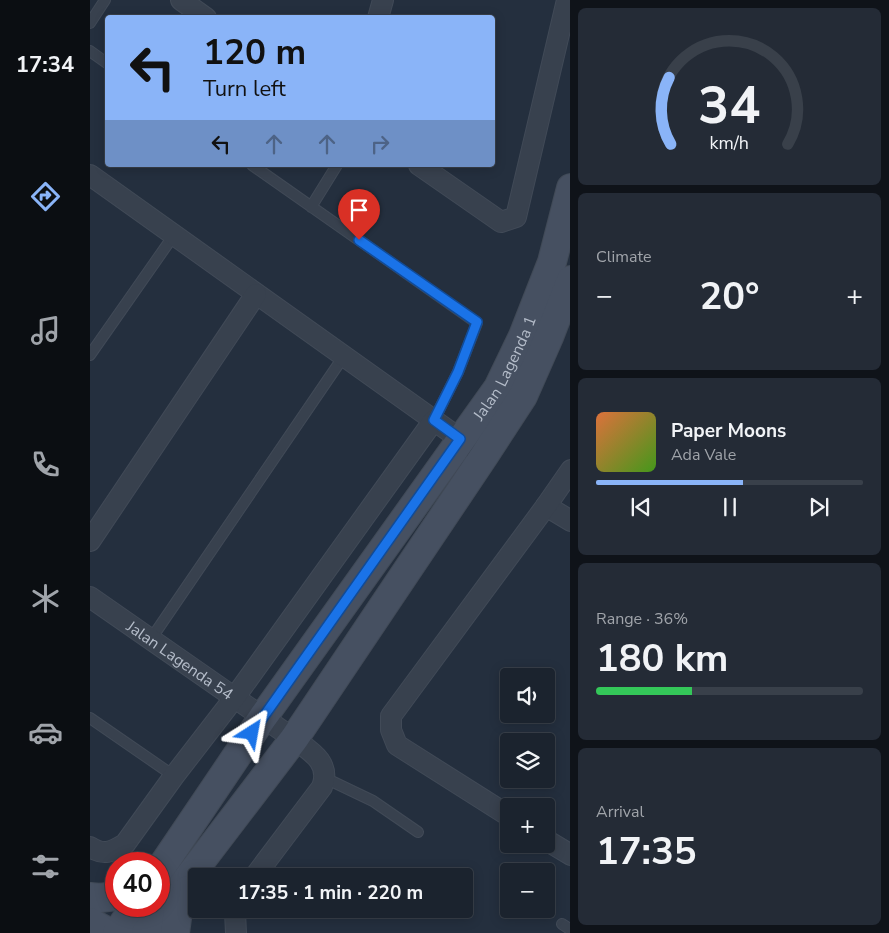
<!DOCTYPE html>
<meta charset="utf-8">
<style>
body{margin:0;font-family:"Nunito Sans",sans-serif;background:#242b36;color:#f1f3f6;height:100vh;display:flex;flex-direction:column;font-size:19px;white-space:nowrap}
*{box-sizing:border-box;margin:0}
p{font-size:16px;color:#a0a4aa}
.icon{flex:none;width:28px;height:28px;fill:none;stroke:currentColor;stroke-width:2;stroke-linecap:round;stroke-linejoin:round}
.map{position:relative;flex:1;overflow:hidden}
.sheet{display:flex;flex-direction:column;gap:8px;padding:8px;background:#0f1319;width:319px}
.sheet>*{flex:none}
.guide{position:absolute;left:15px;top:15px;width:390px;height:152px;border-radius:5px;box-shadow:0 2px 12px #0003,0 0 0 1px #39404a;background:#8ab4f8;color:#111;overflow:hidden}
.buttons{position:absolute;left:410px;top:668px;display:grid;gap:10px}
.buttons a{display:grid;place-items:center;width:55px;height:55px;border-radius:5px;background:#1b232e;box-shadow:0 2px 12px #0003,0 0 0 1px #39404a;font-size:25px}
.speed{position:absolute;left:15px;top:852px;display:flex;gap:10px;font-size:25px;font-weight:700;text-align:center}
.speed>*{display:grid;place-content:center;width:65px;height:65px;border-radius:50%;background:#1b232e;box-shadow:0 2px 12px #0003,0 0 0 1px #39404a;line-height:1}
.speed .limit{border:8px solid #d22;background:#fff;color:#111}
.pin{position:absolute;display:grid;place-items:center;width:42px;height:42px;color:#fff;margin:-51px -21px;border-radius:50% 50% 50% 0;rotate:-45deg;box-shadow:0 0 5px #0007}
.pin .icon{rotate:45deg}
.me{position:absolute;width:55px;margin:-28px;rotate:34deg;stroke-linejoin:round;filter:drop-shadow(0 0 4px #0008)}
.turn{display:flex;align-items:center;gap:18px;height:105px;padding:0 15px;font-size:22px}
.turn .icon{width:65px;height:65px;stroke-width:2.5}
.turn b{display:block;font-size:35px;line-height:42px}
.lanes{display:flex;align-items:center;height:48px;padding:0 15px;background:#0003;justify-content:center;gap:25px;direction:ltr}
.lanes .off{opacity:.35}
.big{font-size:38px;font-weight:700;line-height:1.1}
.sheet .card{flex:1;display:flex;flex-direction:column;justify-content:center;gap:8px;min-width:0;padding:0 18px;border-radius:8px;background:#242b36}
.sheet .dial{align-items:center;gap:0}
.dial svg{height:130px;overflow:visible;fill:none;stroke:#39404a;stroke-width:7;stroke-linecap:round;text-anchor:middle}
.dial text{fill:#f1f3f6;stroke:none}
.song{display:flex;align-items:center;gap:15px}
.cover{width:60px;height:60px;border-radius:8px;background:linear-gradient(135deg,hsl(20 70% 55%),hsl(100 70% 35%))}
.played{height:5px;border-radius:2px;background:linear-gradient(90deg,#8ab4f8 55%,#39404a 55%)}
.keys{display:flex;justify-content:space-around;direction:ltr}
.heat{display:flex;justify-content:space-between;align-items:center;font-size:28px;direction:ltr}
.charge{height:8px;border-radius:4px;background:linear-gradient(90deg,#34c759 36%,#39404a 0)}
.trip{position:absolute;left:98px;top:868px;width:285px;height:50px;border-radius:5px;background:#1b232e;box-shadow:0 2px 12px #0003,0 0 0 1px #39404a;font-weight:700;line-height:50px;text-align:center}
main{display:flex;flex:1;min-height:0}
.menu{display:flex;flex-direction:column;width:90px;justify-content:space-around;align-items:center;background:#0b0e12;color:#a0a4aa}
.menu .icon{width:35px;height:35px}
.menu .active{color:#8ab4f8}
.menu b{font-size:22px;color:#f1f3f6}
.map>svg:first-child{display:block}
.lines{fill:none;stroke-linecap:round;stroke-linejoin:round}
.lane-casing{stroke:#414a57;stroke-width:12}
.street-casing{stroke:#414a57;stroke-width:22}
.secondary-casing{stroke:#414a57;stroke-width:30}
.lane{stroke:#38414e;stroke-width:10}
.street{stroke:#38414e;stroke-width:20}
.secondary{stroke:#465061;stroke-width:28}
.route-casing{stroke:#114b97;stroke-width:12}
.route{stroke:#1a73e8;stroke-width:9}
.labels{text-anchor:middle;stroke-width:5;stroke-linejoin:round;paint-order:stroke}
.street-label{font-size:16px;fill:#b4bcc9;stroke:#1d2633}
</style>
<main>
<nav class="menu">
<b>17:34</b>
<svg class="icon active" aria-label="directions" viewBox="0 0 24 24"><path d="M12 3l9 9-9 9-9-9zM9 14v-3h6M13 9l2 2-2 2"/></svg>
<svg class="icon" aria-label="music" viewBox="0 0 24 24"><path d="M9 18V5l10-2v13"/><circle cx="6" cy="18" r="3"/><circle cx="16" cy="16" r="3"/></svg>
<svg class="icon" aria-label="phone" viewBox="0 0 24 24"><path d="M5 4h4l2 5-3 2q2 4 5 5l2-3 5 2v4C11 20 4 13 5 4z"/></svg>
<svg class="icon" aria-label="climate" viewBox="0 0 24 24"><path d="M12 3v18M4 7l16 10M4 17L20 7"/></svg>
<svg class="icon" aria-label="car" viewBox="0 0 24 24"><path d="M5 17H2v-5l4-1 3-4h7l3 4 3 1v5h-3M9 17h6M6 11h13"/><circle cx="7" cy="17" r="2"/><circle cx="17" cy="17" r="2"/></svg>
<svg class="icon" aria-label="filters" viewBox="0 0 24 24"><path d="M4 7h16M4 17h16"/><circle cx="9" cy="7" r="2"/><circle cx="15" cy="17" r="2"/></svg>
</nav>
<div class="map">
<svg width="481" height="933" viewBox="0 0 481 933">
<rect width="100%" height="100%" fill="#242f3e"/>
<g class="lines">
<defs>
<path id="lane" d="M0 23 15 0
M0 51 18 64
M162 165 387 323 368 372 344 420
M221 207 247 165
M0 355 84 235
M61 639 254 356
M0 718 84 776
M235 778 283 801 328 832
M472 924 481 930"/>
<g id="street">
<path d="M91 0 116 18"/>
<path d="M288 18 293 0"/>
<path d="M329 165 411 222 426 217 477 0"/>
<path d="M0 175 394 456"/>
<path d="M456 506 481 521"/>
<path d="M0 541 166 294"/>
<path id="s1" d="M0 597 204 739C222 752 241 763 232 787L165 876"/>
<path d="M419 816 307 745 301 730V716L456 506 481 470"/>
<path d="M456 840 481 855"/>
<path d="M0 847C14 856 21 852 35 844L84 776 145 697 344 420"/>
<path d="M146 909 145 912 146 933"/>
</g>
<g id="secondary">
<path id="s2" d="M69 871 173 717 408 388 433 336 462 262 481 188"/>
<path d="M0 897 10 898 26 896"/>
<path d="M0 922 20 933"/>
<path d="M27 933 45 906"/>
<path d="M56 933 204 739 394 456 433 396 459 337 481 280"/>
<path d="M85 933 88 911 98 890"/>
</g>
</defs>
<use href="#lane" class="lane-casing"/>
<use href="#street" class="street-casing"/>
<use href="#secondary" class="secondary-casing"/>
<use href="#lane" class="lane"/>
<use href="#street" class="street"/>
<use href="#secondary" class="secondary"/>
</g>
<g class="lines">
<defs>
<path id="route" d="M162 733 370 439 344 420 368 372 387 322 269 240"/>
</defs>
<use href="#route" class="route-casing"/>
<use href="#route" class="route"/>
</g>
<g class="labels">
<g class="street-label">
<text dy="6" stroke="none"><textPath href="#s2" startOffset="611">Jalan Lagenda 1</textPath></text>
<text dy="6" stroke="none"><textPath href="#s1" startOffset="110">Jalan Lagenda 54</textPath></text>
</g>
</g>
</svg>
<div class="buttons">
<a><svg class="icon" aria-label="sound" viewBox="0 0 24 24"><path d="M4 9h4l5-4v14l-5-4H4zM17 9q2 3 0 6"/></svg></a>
<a><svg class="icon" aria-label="layers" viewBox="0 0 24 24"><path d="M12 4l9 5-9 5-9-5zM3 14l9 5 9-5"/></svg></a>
<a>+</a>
<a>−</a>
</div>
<div class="speed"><div class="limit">40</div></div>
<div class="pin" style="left:269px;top:240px;background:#d93025"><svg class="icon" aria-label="arrive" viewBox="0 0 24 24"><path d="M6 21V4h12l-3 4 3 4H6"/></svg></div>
<svg class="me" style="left:162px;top:733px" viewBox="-20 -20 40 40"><path d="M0-17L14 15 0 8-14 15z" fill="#1a73e8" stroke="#fff" stroke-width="4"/></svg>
<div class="trip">17:35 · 1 min · 220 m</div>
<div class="guide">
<div class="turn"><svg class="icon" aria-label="left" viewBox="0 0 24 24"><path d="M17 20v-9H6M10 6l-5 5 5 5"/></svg><div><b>120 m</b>Turn left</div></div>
<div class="lanes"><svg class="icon" aria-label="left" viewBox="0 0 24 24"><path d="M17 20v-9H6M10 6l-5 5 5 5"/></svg><svg class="icon off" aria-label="ahead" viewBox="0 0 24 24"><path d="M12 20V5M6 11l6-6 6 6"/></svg><svg class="icon off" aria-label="ahead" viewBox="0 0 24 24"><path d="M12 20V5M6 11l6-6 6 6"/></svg><svg class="icon off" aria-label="right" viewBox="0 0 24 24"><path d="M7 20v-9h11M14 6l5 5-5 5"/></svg></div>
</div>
</div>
<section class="sheet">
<div class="card dial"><svg viewBox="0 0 100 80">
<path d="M14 69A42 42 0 1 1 86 69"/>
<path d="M14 69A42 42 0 0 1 13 28" stroke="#8ab4f8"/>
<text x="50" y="56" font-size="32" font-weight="700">34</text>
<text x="50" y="72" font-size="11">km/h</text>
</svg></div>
<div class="card"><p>Climate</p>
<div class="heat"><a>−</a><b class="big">20°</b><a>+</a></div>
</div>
<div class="card">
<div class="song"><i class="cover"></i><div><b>Paper Moons</b><p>Ada Vale</p></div></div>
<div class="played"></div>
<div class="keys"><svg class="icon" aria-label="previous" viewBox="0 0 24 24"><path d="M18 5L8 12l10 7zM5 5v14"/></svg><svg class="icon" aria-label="pause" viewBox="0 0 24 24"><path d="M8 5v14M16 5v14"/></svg><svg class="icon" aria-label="next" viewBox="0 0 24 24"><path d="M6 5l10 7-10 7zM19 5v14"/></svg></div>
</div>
<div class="card"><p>Range · 36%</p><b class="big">180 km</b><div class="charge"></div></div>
<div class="card"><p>Arrival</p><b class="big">17:35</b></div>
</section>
</main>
